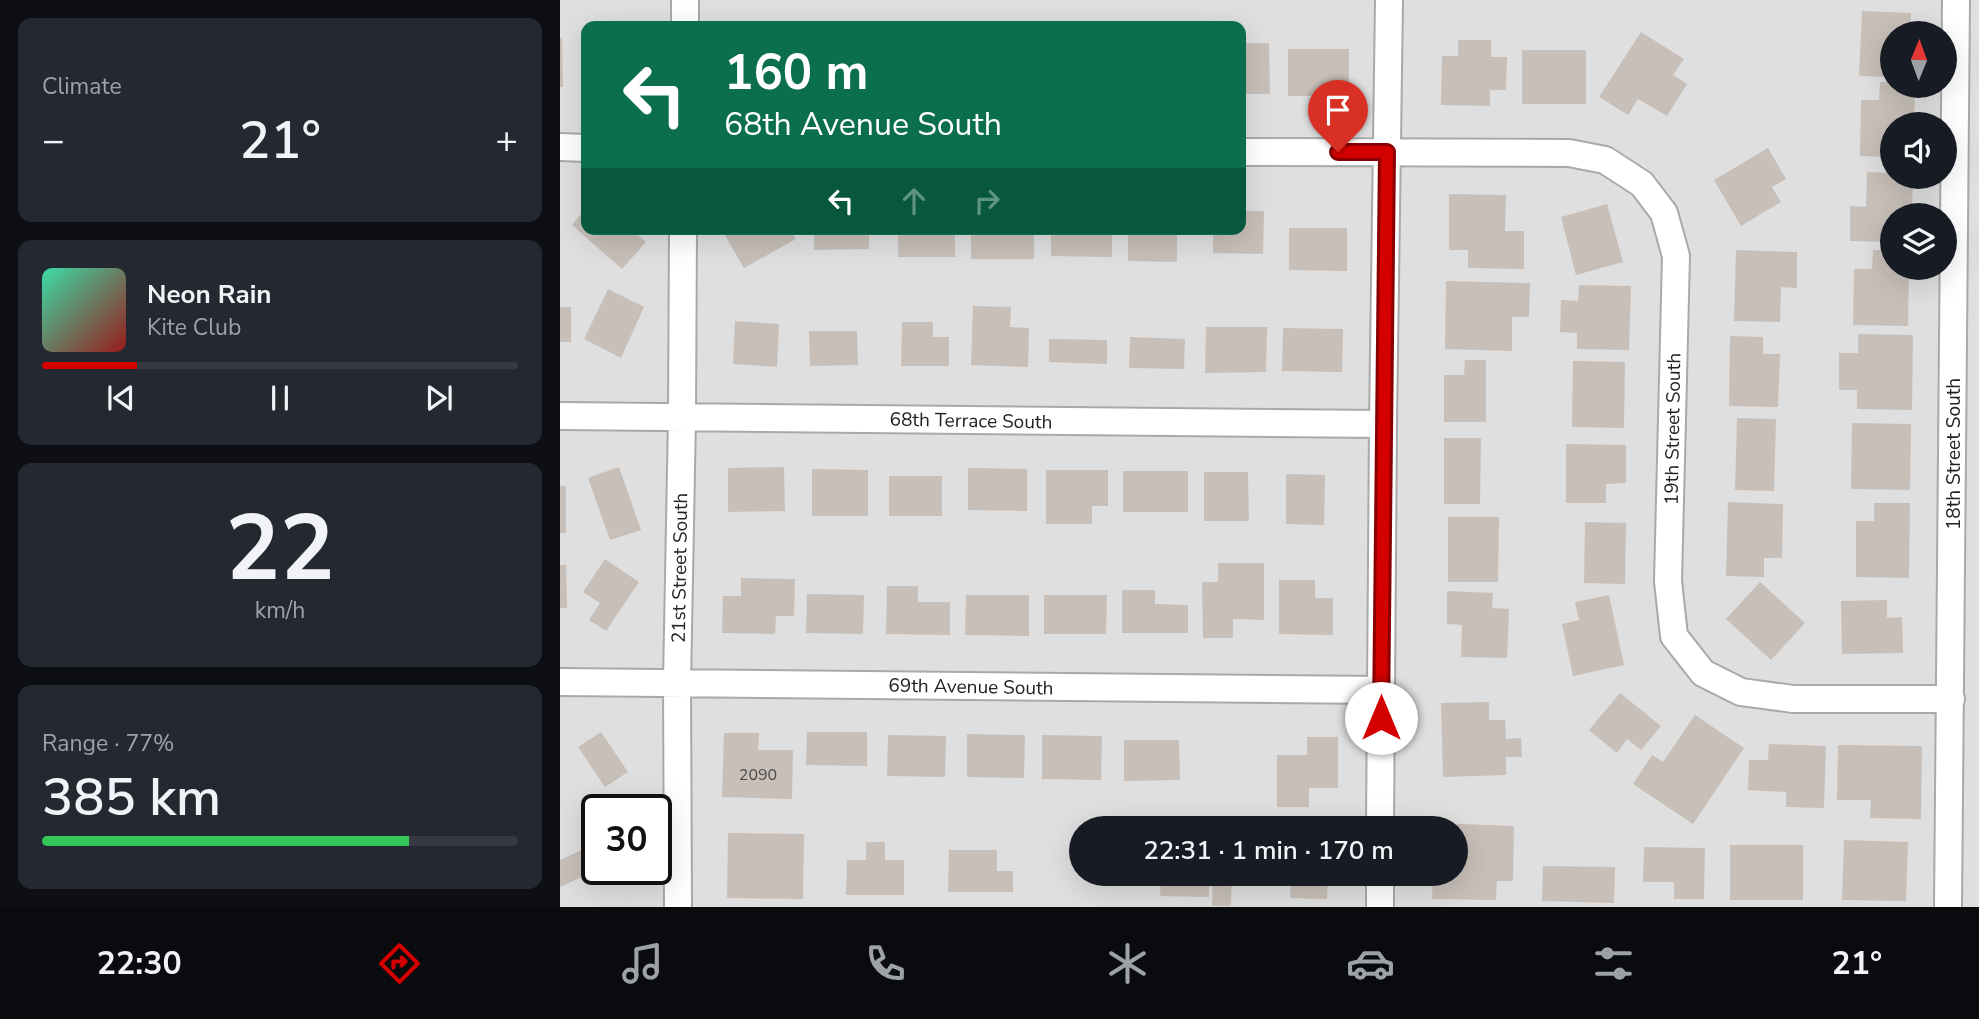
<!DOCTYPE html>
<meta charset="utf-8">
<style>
body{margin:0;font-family:"Nunito Sans",sans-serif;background:#242831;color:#f1f3f6;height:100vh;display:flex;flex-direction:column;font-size:26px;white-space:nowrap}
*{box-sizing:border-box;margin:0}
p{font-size:23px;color:#9ea1a6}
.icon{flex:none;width:38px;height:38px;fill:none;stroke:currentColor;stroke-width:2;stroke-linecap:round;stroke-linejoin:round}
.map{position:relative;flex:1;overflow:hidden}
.details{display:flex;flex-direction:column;gap:18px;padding:18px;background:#0d0f14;width:560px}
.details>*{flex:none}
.banner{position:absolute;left:21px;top:21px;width:665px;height:214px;border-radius:14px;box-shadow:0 7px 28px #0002;background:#0b6e4f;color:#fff;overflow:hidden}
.needle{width:46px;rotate:1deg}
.controls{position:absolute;left:1320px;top:21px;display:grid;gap:14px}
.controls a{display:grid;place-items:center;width:77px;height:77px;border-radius:50%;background:#171b24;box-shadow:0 7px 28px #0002;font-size:35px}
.speed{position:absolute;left:21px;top:794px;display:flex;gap:14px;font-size:35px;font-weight:700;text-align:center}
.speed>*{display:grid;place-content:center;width:91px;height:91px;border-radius:50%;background:#171b24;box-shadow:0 7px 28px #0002;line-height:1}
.speed .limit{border:4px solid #111;border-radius:10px;background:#fff;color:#111}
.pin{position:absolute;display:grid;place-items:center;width:60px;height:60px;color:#fff;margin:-72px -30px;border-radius:50% 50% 50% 0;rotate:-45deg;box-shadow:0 0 7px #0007}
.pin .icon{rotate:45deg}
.me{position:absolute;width:77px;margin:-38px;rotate:0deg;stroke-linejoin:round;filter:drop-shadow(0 0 5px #0008)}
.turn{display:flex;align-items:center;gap:24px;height:147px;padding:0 28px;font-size:32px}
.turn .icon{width:91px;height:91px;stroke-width:2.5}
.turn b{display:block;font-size:49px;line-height:60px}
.lanes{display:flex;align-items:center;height:66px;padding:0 28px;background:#0003;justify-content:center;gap:35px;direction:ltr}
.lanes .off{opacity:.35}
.big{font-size:52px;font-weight:600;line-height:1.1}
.details .widget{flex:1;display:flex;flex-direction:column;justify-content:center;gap:10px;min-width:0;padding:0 24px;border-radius:14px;background:#242831}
.details .dial{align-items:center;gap:0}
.dial b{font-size:91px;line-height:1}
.song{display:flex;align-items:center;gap:21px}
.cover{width:84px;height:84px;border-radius:10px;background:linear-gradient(135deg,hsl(160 70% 55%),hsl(0 70% 35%))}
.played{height:7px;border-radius:4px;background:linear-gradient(90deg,#d40000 20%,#363941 20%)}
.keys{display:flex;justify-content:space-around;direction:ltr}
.heat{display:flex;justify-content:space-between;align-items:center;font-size:38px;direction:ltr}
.charge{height:10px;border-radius:5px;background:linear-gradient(90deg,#34c759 77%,#363941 0)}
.trip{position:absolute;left:509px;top:816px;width:399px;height:70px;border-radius:35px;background:#171b24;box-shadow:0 7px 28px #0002;font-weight:600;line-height:70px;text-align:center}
.tab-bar{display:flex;height:112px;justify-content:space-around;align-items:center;background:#090b0e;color:#9ea1a6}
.tab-bar .icon{width:49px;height:49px}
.tab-bar .active{color:#d40000}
.tab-bar b{font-size:32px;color:#f1f3f6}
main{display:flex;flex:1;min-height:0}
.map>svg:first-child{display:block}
.residential{fill:#e0dfdf;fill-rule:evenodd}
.building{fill:#c7bfb8}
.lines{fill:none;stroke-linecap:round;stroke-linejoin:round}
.minor-casing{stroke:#a9a9a9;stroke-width:30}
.minor{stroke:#fff;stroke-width:26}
.route-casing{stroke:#8a0000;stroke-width:18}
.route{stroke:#d40000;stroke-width:12}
.labels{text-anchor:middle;stroke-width:6;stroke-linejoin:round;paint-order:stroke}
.number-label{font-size:16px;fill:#4b4948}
.street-label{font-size:19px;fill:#222;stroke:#fff}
</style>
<main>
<section class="details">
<div class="widget"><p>Climate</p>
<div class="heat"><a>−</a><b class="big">21°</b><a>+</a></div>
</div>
<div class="widget">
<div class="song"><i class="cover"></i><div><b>Neon Rain</b><p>Kite Club</p></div></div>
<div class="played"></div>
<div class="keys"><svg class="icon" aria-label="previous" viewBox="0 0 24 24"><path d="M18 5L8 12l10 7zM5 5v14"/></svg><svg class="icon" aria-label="pause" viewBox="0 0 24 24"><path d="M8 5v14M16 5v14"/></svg><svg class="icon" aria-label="next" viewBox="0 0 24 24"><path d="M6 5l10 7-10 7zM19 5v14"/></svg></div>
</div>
<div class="widget dial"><b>22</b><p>km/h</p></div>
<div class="widget"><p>Range · 77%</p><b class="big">385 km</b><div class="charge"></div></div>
</section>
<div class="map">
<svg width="1419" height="907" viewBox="0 0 1419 907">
<rect width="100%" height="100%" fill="#f2efe9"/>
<path class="residential" d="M0 0H113V26H26V135L0 134Z
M137 0H817L815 139 681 138V26H137Z
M841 0H1385L1384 33H1332V86H1384V124H1332V177H1383V215H1332V268H1383L1380 686H1233L1184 679 1150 662 1125 630 1120 580 1128 256 1097 182 1098 178 1090 173 1084 165 1081 168 1047 146 1009 140 839 139Z
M1408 0H1419V907H1400L1403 713Z
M0 161H26V229H111L110 404 0 403Z
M681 165 815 166 811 411 134 404 135 229H681Z
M838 166 1008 167 1041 173 1074 194 1093 219 1104 258 1096 583 1129 675 1128 680 1136 684 1142 691 1145 689 1179 705 1231 713H1379L1376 907H831L832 873H896V828H832Z
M0 430 110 431 105 670 0 669Z
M134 431 811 438 810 676 129 670Z
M0 696 105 697 106 907H0ZM37 810H96V870H37Z
M129 697 810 703 808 828H522V873H808V907H130Z"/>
<path class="building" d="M1302 11 1351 13 1350 33H1332V77L1299 76Z
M1081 32 1124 59 1113 75 1127 84 1107 116 1078 99 1068 115 1039 97Z
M0 38H2L3 87H0Z
M898 40H931V57H947L946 90H930V106L881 105 882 56H898Z
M681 43H709L710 94H681Z
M728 49H789V96H728Z
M962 50H1026V104H962Z
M1320 82H1332V86H1355L1354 124H1332V157L1300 156 1301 100H1319Z
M1208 148 1226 179 1212 187 1221 202 1181 226 1154 180Z
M1307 172 1332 173V177H1353L1352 215H1332V242L1290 241V206L1306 207Z
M889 194 946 195 945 231H964V269L908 268V250H889Z
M1047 204 1063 262 1016 275 1001 217Z
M26 208V229H71L86 242 62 269 12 225Z
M681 211H704L703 254 653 253V229H681Z
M729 228H787V271L729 270Z
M168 229H230L236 239 184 268 163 232Z
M254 229H309V249L254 250Z
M338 229H395V257H338Z
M411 229H474V259H411Z
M491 229H552V257L491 256Z
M568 229H617V262L568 261Z
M1176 250 1237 252V288L1221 287 1220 322 1174 321Z
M1313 250H1332V268H1349L1348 326 1293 325 1294 269H1312Z
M886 281 970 283 969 317H952V351L885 349Z
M1019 285 1071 286 1069 350 1017 349V333L1000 332 1001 300 1018 301Z
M48 289 84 307 61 358 24 339Z
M413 306 451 307 450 327 469 328 468 367 411 365Z
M0 307H11V342H0Z
M175 321 219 324 217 367 173 364Z
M342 322H373V337H389V366H341Z
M646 327H707L706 372 645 373Z
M723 328 783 329 782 372 722 371Z
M249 331H297L298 365 250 366Z
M1298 334 1353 335 1352 410 1297 409V390H1279V353H1298Z
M1170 336 1203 337V354H1220L1218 407 1169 406Z
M570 337 625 339 624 369 569 368Z
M489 339 547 340V364L489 362Z
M905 360H926V422H884V375H904Z
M1013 361 1065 362 1064 428 1012 427Z
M1177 418 1216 419 1214 491 1175 490Z
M1292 423 1351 424 1350 490 1291 489Z
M884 438H921L920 504H884Z
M1006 444 1066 445V483L1046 484V503H1006Z
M59 467 81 530 50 540 28 478Z
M224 467 225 511 168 512V468Z
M408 468 467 469V511L408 510Z
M252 469 308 470V516H252Z
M486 470H548V506H532V524H486Z
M563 471H628V512H563Z
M644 472H688L689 521H644Z
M726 474 765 475 764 525 726 524Z
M329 476H382V516H329Z
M0 486H6V533H0Z
M1168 502 1223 504 1222 558H1204V577L1166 576Z
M1314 503H1350L1349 578 1296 577V521H1314Z
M888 517H939L938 582H888Z
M1025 522 1066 523 1065 584 1024 583Z
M45 559 79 582 46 631 29 620 40 603 23 592Z
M658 563H704V620L673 619V638H643L642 582H658Z
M0 565H6L7 608H0Z
M181 578 235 579 234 616H216L215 634 162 633 163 596H181Z
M719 580H755V598H773V635L719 634Z
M1200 582 1245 623 1211 660 1166 619Z
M327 586H358V602H390V635L326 634Z
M562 590H595V604L628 605V633H562Z
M887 591 933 593 932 608 949 609 947 658 901 657 902 625 887 624Z
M247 594 304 595 303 634 246 633Z
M406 595H469V636L405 635Z
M484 595H547L546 634H484Z
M1049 595 1064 665 1013 676 1002 624 1019 620 1015 602Z
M1327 600V618L1342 617 1343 653 1282 654 1281 601Z
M1060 693 1101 726 1081 750 1067 739 1057 753 1029 730Z
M929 702V720H945L946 739 961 738 962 757H946V775L883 777 881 703Z
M1135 715 1184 748 1133 824 1073 784 1092 755 1103 762Z
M41 732 68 772 45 787 18 747Z
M247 732H307V766L246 765Z
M164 733H199L198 750H233L232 799 162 797Z
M407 734 465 735 464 778 407 777Z
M328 735 386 736 385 777 327 776Z
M482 735 542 736 541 780 482 779Z
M747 737H778V788H749V807H717V755H747Z
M564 740H619L620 780 564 781Z
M1209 744 1266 746 1264 808 1226 807V792L1188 790 1189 760H1208Z
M1278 745 1362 746 1361 819 1310 818 1311 800H1277Z
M874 823 954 826 953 881H937L936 900 872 899 873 873H896V828H874Z
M168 833 244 834 243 899 167 898Z
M1284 840 1348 842 1346 901 1282 900Z
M306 842H325V860H344V895H286L287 860H306Z
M37 843V870L0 887V860Z
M1170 845H1243V900H1170Z
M1084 847 1145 848 1144 899H1114V882H1083Z
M389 850H437V871H453V892H388Z
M983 866 1055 867 1054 903 982 901Z
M601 873H649V897L600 896Z
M653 873H672L671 906H652Z
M693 873H768L767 899 730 898 731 883 693 882Z"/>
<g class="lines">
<defs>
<path id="minor" d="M125 26V0
M0 147 26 148
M681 152 1009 153 1045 160 1082 184 1104 213 1116 256 1108 581 1114 636 1143 673 1181 692 1233 699H1391
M0 416 823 424
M0 682 822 690
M820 828 823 424 829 0
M118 907 117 683 122 417 123 229
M820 907V873
M1388 907 1396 0"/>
</defs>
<use href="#minor" class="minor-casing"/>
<use href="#minor" class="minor"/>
</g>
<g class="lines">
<defs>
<path id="route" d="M778 152H827L821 718"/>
</defs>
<use href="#route" class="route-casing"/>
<use href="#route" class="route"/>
</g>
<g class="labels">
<g class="number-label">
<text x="198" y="780">2090</text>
</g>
<g class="street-label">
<text transform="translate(411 420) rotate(1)" y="7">68th Terrace South</text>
<text transform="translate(1112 429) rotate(-89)" y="7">19th Street South</text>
<text transform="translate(1393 454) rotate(-90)" y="7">18th Street South</text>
<text transform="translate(119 568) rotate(-89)" y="7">21st Street South</text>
<text transform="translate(411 686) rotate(1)" y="7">69th Avenue South</text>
</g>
</g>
</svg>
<div class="controls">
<a><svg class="needle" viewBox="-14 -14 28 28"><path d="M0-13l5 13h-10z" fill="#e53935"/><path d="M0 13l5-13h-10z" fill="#9ea1a6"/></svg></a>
<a><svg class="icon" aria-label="sound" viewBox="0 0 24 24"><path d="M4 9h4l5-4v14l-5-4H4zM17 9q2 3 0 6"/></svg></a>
<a><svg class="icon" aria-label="layers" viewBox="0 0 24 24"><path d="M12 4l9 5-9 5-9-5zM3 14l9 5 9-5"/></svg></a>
</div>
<div class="speed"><div class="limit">30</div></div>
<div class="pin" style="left:778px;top:152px;background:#d93025"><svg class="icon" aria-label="arrive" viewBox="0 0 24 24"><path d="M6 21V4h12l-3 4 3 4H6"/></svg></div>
<svg class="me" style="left:821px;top:718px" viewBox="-20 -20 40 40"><circle r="19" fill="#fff"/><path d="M0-13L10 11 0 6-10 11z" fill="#d40000"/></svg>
<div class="trip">22:31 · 1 min · 170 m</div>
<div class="banner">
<div class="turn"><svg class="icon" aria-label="left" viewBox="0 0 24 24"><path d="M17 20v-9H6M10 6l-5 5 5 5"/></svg><div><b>160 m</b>68th Avenue South</div></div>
<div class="lanes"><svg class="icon" aria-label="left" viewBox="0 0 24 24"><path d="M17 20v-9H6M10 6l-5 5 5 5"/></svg><svg class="icon off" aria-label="ahead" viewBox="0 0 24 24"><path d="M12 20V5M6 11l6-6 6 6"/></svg><svg class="icon off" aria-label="right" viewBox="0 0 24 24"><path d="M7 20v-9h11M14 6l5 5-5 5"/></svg></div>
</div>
</div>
</main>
<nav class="tab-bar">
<b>22:30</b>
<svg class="icon active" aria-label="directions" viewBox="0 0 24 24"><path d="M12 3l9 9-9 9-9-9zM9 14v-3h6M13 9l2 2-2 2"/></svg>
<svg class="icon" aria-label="music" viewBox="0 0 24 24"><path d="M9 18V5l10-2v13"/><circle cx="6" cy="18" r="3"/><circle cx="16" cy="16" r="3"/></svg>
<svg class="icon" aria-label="phone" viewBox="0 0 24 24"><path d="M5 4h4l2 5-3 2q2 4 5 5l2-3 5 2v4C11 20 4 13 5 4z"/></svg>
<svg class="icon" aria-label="climate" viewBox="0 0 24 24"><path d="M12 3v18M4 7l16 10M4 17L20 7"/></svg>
<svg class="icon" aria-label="car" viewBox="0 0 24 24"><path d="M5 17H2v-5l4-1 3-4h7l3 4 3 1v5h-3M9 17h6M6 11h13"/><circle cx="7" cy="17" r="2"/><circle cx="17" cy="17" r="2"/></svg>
<svg class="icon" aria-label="filters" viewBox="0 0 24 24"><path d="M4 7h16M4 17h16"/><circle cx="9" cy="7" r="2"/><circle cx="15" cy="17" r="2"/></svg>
<b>21°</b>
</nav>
